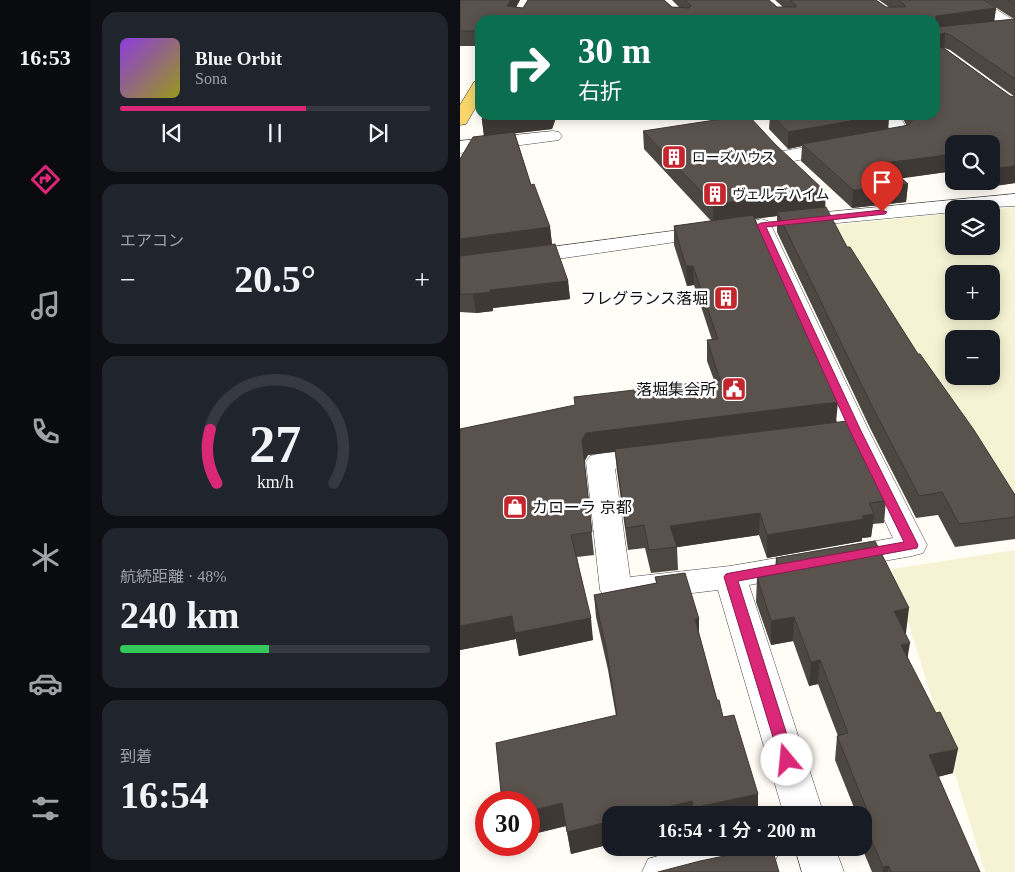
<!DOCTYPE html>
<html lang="ja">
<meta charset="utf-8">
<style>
body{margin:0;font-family:"Times New Roman","Noto Sans JP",serif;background:#20242c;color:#f1f3f6;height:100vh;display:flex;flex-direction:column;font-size:19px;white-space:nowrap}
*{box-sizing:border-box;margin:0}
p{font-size:16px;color:#9ea1a6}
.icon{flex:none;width:28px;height:28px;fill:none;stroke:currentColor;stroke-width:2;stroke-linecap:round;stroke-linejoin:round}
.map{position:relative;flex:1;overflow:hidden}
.side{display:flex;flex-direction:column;gap:12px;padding:12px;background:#0d0f14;width:370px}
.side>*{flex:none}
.hud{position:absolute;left:15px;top:15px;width:465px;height:105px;border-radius:15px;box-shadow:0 2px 12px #0003;background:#0b6e4f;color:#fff;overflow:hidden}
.controls{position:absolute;left:485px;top:135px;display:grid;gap:10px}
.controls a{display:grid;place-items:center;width:55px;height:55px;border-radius:10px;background:#171b24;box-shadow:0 2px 12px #0003;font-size:25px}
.speed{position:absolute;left:15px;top:791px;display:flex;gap:10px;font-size:25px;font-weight:700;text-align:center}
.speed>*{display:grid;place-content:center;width:65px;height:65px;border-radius:50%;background:#171b24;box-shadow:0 2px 12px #0003;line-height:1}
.speed .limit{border:8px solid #d22;background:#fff;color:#111}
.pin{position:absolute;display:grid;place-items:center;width:42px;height:42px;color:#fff;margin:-51px -21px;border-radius:50% 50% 50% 0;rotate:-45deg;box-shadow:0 0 5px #0007}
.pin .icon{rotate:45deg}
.me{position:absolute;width:55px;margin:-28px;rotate:343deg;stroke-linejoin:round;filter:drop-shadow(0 0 4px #0008)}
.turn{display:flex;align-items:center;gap:18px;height:105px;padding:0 20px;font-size:22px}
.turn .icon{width:65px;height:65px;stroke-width:2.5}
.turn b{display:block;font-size:35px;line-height:42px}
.big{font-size:38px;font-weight:600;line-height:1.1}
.side .tile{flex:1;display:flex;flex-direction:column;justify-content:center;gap:8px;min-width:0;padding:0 18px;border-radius:15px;background:#20242c}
.side .dial{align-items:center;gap:0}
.dial svg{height:130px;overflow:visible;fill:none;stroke:#363941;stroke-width:7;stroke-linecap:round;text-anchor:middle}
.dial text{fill:#f1f3f6;stroke:none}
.song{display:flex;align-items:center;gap:15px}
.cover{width:60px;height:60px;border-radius:8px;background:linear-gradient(135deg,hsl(270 70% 55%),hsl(60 70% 35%))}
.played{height:5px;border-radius:2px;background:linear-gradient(90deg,#db2777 60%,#363941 60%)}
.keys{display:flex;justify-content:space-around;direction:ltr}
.heat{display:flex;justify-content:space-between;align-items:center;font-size:28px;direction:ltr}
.charge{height:8px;border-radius:4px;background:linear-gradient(90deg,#34c759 48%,#363941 0)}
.trip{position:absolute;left:142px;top:806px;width:270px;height:50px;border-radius:15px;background:#171b24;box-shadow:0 2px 12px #0003;font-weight:600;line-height:50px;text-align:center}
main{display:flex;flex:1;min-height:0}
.tab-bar{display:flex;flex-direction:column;width:90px;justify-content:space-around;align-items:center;background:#090b0e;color:#9ea1a6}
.tab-bar .icon{width:35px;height:35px}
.tab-bar .active{color:#db2777}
.tab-bar b{font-size:22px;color:#f1f3f6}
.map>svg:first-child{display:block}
.farmland{fill:#f6f3d4;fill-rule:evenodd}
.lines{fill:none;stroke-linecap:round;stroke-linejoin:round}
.minor-casing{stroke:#444;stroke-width:1}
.major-casing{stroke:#222;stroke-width:1}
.minor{fill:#fff;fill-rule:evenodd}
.major{fill:#f9d66b;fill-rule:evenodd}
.wall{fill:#4d4742}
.shaded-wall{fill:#3f3936}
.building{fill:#5a524d;stroke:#3f3936}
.route{fill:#db2777;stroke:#8e194d}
.labels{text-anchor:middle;stroke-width:5;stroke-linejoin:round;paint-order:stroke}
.far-poi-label{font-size:14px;fill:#111;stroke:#fff;text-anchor:start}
.poi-label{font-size:16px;fill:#111;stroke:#fff;text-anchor:end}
</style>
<main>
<nav class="tab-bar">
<b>16:53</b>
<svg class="icon active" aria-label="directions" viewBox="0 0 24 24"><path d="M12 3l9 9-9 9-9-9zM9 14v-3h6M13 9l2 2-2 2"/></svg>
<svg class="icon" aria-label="music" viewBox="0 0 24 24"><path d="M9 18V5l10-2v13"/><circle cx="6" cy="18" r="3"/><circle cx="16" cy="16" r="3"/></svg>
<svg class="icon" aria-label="phone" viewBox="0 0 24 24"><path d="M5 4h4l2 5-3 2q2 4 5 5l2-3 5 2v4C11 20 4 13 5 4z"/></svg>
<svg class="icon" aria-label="climate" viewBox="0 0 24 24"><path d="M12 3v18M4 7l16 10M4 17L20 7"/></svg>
<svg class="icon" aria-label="car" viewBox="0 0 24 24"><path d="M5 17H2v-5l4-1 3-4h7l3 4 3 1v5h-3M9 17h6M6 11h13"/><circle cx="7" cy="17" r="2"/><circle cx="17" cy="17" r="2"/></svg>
<svg class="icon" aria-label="filters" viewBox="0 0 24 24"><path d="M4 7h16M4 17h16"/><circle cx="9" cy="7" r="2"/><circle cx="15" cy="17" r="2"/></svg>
</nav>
<section class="side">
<div class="tile">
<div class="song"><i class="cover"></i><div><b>Blue Orbit</b><p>Sona</p></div></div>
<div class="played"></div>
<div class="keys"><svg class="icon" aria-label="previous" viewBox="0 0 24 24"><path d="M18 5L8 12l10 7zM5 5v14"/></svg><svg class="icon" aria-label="pause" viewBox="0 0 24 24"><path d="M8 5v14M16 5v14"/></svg><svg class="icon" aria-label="next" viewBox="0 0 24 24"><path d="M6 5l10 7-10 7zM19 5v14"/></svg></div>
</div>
<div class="tile"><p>エアコン</p>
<div class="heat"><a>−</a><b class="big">20.5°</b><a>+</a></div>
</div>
<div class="tile dial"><svg viewBox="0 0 100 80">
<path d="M14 69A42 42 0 1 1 86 69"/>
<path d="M14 69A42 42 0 0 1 10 36" stroke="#db2777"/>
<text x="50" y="56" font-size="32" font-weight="700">27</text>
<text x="50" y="72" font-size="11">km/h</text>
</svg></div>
<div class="tile"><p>航続距離 · 48%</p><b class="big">240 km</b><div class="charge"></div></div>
<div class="tile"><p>到着</p><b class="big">16:54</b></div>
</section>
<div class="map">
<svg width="555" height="872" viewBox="0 0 555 872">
<rect width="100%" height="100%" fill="#fffdf5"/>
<path class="farmland" d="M555 207V516L365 226 494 213V246H531V210ZM494 274H531V311H494ZM494 339H531V376H494Z
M555 550V872H525L432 569Z"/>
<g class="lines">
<defs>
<path id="minor" d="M504 0H521L555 21V31L550 30Z
M417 115C440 115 441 115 450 136L447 140 323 163 316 161 314 157 316 153 323 151 431 132 427 125Z
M93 131 99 132 102 136 99 140 0 153V141Z
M555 194V206L494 209V212L335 227 328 225 325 221 328 217 335 215Z
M301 219 308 221 311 225 409 431 467 545 463 553 452 556 289 585 364 815H324L258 590 156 602 145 598 140 590 126 462 130 456C150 451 183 445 202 450L206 456 202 462 155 469 170 577 270 566 433 538 381 431 291 225 294 221Z
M250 226 257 228 261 232 257 236 0 273V259Z
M226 848H321L315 861 279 872H182L188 859Z
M335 848H375L384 872H342Z"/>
<path id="major" d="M20 80V100L6 124 0 125V105L14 82Z"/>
</defs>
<use href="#minor" class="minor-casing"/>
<use href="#major" class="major-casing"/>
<use href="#minor" class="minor"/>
<use href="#major" class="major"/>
</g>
<path class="wall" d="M0 0H60L56 7 63 8 68 0H204L212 7H219L212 0H309L317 7H323L315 0H416L426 7H429L419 0H524L536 8 534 21 554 19 524 0H555V97L490 50 484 48 550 96 555 97V183L528 187 522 181H531V144H494V171L441 178 448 184 446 202 392 208 341 161 342 146 328 149 309 129 310 115H429L428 129 447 126 443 119 437 115H475V20H20V46H0Z
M24 115H97L92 129 55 133 71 185 90 227 92 244 108 281 110 299 33 308V311L16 313 0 312V159L24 135 22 120Z
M183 131 365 208 387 247 458 354 555 495V539L495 547 478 515 456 518 411 430 317 232V216L295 219 376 422 426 501 424 523 413 524 411 537 402 538V541L307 558 299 535 217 547 218 570 191 573 185 548 168 550 157 471 155 452 128 455 124 462 134 555 117 557 133 640 59 656 56 639 0 650V429L254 380 247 361V340H252L234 285 227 286 214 245V226L251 221 184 149Z
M316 558 446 633H445L448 658 493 773 478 777 520 872H412L402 848H404V815H397L375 760 377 736H378L358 684 349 686 333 641 311 645 296 602 297 577 309 575 310 571 315 570Z
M195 577 239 634 257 700 263 717 298 794V815H151V844L111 854 106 826 69 835 156 716 148 670 136 617 134 595 196 583Z"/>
<path class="shaded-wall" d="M51 0H60L49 20 47 6Z
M536 8 534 22 475 30 476 16Z
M485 33 484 48 475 50V36Z
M69 115H97L92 129 24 137 22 120Z
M425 115H429L428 131 342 144V146L328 149V132Z
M494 154V171L423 181 424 163Z
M555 166V183L528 187 529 181H531V169Z
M448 184 446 202 392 208 393 190Z
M366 192 365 211 317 212V216L253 223V204Z
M90 227 92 245 0 257V239Z
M226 266H233L234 285 227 286Z
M108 281 110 299 33 308V311L16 313 13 294 30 290Z
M378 402 376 423 128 455 124 462 122 440 126 433Z
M300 513 299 535 212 548 210 526Z
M414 514 411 537 402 538V541L307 558V535Z
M449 608 446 633 431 636 434 611Z
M52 616 131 618 133 640 59 656 56 639 0 650V626Z
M334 617 333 641 311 645V621Z
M235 619H239V641Z
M450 643 446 667 441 645Z
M360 660 358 684 349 686 351 662Z
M498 749 493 773 464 780 469 755Z
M298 794V815H234L233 808Z
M232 801V815H175Z
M102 803 106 826 69 835V811Z
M151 821V844L111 854 107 832Z
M429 866 428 872H423V867Z"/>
<path class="building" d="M0 0H51L47 6 63 8 68 0H204L212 7 229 8 231 6 225 0H309L317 7H336V5L330 0H416L426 7H445L444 4 438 0H524L536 8 476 16 475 24V20H20V31H0Z
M548 0H555V4Z
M555 19V79L492 36 485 33 475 36 476 48 482 47 550 96 555 97V166L531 169V144H494V154L424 163 448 184 393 190 342 144 449 125 453 119 451 115H475V26L477 27Z
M24 115H69L22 120Z
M288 115 315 144 366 192 253 204 183 131Z
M312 115H425L328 132Z
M54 132 71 185 74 184 90 227 0 239V159L13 137Z
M366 207 387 247H390L458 354H460L514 430 555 495V517L499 524 482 492 459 496 413 408 317 212Z
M293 215 378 402 126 433 122 440 132 532 111 535 131 618 55 633 52 616 0 626V429L115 405 114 397 260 380 247 340 258 339 233 266H226L214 226Z
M95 244 108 281 30 290V292L13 294H0V256Z
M387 421 426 501 409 503 414 514 402 516 404 519 307 535 300 513 210 526 217 547 189 550 184 525 166 528 155 449Z
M415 541 449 608 434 611 450 643 441 645 476 713 480 712 498 749 469 755 520 872H431L429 866 423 867 404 822 411 820 377 736 388 733 360 660 351 662 334 617 311 621 297 577 311 575 310 571 320 570 316 558Z
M225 573 239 619H235L257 700H259L263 717 274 715 298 794 233 808 232 801 175 815H151V821L107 832 102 803 69 811V802H42L36 743 157 715 146 647 134 595 197 583 195 577Z
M303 848H312L319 872H198L240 861Z"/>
<path class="route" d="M422 210 427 212 425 214 306 227 401 431 458 545 457 548 452 549 278 581 335 760 333 765 327 767 322 765 320 760 264 577 266 574 270 573 444 542 390 431 297 225 301 223Z"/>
<defs>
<symbol id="building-square" viewBox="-11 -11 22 22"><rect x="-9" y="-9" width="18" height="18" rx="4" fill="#c4262e" stroke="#fff"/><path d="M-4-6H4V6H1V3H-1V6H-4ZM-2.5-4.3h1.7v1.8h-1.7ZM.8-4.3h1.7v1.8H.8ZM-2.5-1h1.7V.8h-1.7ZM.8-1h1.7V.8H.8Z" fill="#fff"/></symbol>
<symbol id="civic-square" viewBox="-11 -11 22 22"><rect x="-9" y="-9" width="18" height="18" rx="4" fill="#c4262e" stroke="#fff"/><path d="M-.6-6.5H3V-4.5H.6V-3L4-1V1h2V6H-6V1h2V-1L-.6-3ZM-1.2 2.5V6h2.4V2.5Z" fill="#fff"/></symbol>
<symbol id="shop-square" viewBox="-11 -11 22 22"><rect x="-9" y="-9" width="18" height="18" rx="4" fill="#c4262e" stroke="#fff"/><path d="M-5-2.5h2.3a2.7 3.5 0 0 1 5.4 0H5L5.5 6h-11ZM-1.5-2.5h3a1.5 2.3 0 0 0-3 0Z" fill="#fff"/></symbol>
</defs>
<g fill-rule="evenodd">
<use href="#building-square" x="200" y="143" width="28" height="28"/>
<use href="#building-square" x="241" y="180" width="28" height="28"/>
<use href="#building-square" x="252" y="284" width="28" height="28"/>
<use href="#civic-square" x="260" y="375" width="28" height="28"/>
<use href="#shop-square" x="41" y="493" width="28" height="28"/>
</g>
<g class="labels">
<g class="far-poi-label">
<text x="232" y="162">ローズハウス</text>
<text x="272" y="199">ヴェルデハイム</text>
</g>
<g class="poi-label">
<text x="248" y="304">フレグランス落堀</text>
<text x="256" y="395">落堀集会所</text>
<text x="72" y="513" text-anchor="start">カローラ 京都</text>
</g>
</g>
</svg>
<div class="controls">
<a><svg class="icon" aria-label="search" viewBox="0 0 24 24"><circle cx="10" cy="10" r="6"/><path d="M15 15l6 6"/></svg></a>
<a><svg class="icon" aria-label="layers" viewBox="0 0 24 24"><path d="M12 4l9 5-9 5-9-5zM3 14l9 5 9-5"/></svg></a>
<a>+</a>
<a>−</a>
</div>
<div class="speed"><div class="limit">30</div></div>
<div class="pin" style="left:422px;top:212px;background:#d93025"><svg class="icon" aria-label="arrive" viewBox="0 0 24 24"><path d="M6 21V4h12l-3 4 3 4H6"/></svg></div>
<svg class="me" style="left:327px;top:760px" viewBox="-20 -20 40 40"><circle r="19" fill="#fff"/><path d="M0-13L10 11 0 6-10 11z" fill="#db2777"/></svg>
<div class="trip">16:54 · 1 分 · 200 m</div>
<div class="hud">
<div class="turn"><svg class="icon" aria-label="right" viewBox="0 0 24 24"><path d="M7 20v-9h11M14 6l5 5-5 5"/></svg><div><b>30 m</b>右折</div></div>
</div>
</div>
</main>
